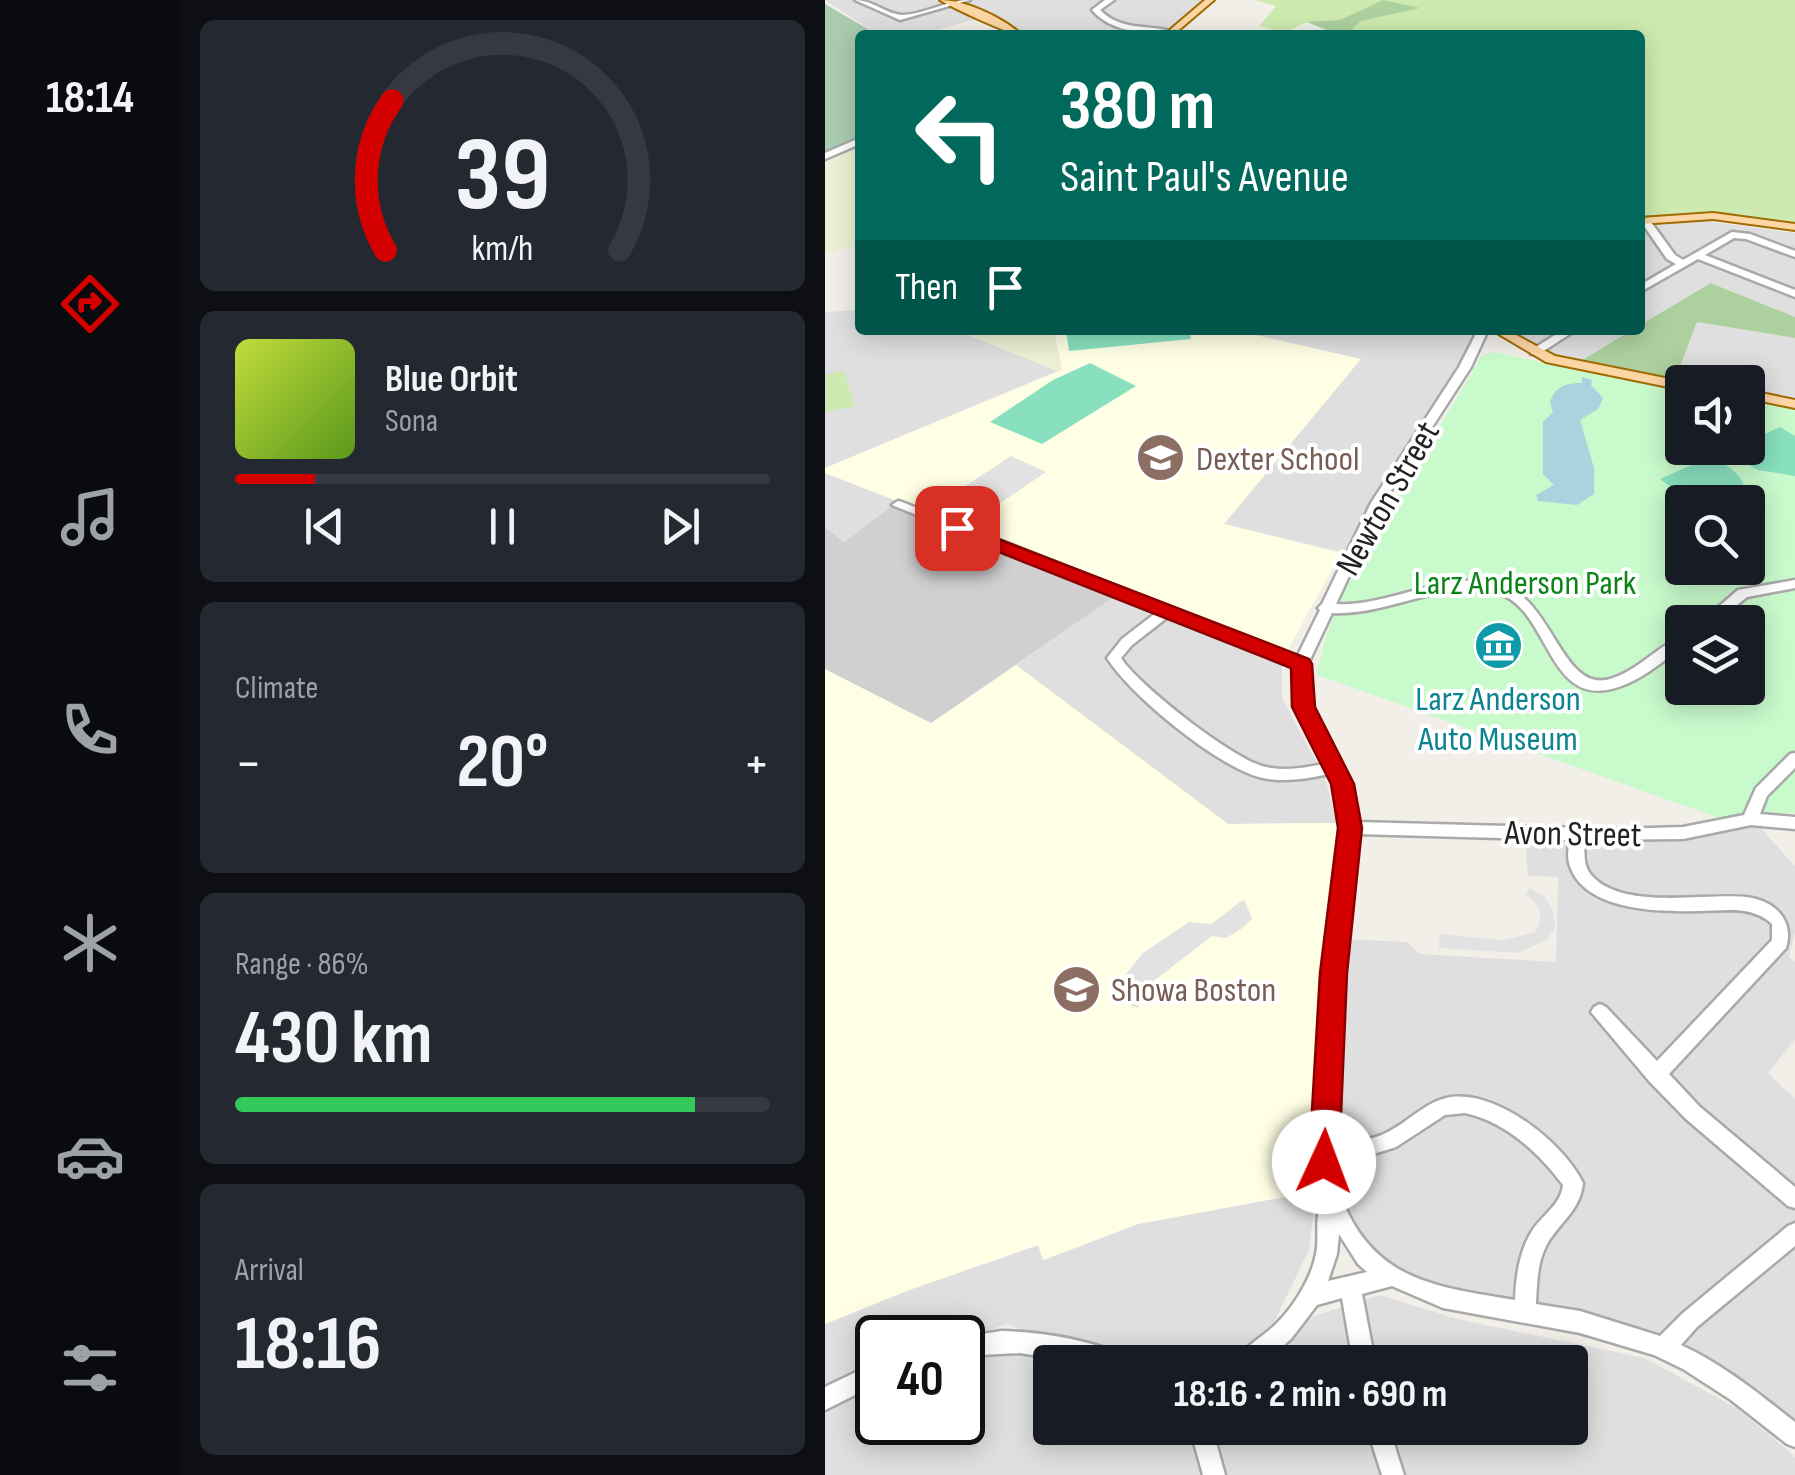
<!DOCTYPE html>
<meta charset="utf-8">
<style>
body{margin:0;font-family:"Sofia Sans Condensed",sans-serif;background:#242831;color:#f1f3f6;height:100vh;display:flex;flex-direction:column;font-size:38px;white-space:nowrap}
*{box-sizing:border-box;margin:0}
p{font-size:32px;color:#9ea1a6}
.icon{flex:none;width:55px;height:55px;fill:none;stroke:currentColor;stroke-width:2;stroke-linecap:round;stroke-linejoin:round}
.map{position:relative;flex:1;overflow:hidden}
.panel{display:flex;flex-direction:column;gap:20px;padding:20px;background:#0d0f14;width:645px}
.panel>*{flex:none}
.hud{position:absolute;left:30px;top:30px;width:790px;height:305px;border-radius:10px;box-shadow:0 5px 25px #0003;background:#00695c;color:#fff;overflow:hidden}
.fabs{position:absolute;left:840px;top:365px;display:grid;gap:20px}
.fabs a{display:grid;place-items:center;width:100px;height:100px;border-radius:10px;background:#171b24;box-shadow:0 5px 25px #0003;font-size:50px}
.speed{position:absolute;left:30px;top:1315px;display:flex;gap:20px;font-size:50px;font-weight:700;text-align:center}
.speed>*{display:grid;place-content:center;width:130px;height:130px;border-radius:50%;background:#171b24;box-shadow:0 5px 25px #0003;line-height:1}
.speed .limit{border:5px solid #111;border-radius:15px;background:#fff;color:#111}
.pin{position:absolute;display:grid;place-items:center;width:85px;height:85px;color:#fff;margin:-42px;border-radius:20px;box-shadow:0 5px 15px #0006}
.me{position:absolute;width:110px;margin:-55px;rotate:2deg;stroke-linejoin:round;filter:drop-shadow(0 0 8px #0008)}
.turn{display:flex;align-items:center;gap:35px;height:210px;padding:0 40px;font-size:45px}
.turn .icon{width:130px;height:130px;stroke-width:2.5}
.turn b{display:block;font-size:70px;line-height:85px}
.then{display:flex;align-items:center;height:95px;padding:0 40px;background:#0003;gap:20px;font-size:38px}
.big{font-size:75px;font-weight:700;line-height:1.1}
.panel .widget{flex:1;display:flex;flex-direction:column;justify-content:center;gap:15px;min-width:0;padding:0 35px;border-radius:15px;background:#242831}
.panel .dial{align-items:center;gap:0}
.dial svg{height:260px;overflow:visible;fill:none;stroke:#363941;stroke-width:7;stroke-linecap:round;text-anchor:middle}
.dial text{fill:#f1f3f6;stroke:none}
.song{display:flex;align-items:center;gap:30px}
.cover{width:120px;height:120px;border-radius:15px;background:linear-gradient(135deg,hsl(70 70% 55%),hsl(90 70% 35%))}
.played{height:10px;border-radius:5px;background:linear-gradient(90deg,#d40000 15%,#363941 15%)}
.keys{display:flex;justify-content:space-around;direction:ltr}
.heat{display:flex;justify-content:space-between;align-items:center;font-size:55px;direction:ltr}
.charge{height:15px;border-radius:8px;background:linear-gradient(90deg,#34c759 86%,#363941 0)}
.trip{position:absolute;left:208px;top:1345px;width:555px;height:100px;border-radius:10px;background:#171b24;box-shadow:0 5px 25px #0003;font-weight:700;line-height:100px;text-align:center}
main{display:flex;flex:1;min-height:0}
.tab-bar{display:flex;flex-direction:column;width:180px;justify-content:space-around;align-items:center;background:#090b0e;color:#9ea1a6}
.tab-bar .icon{width:70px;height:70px}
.tab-bar .current{color:#d40000}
.tab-bar b{font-size:45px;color:#f1f3f6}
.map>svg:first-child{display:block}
.residential{fill:#e0dfdf}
.education{fill:#ffffe5}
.religious{fill:#d0d0d0}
.farmland{fill:#eef0d5}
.grass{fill:#cdebb0}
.forest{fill:#add19e}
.cemetery{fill:#aacbaf}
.park{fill:#c8facc;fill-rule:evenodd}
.pitch{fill:#88e0be}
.parking{fill:#e2e2e2}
.water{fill:#aad3df}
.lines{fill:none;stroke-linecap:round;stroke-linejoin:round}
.minor-casing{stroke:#a9a9a9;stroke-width:5}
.major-casing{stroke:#a06b00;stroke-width:4}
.minor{fill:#fff;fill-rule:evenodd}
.major{fill:#fcd6a4;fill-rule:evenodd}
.route{fill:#d40000;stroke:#8a0000;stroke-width:2.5}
.labels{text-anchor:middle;stroke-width:8;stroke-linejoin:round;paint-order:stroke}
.education-label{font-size:35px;fill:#785e54;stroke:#fff;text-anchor:start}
.street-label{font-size:35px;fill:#222;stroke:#fff}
.park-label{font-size:35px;fill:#0c8416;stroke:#fff}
.culture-label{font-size:35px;fill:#0d838f;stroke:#fff}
</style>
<main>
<nav class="tab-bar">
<b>18:14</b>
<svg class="icon current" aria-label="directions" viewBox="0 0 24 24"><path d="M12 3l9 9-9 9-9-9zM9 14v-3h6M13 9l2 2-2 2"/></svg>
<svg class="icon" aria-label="music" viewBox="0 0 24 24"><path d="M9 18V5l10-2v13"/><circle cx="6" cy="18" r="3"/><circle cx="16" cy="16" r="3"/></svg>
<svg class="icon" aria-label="phone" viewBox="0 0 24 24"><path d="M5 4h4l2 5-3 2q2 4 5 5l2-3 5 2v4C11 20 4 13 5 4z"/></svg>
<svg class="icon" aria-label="climate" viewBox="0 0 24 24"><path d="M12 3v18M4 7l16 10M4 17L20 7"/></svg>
<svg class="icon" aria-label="car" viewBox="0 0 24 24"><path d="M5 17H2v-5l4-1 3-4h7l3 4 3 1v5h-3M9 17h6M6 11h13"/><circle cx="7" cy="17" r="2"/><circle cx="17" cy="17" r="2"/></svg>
<svg class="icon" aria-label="filters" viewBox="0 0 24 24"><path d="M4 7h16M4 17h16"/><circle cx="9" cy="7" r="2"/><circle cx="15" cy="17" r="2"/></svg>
</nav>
<section class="panel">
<div class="widget dial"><svg viewBox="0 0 100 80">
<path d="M14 69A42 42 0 1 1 86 69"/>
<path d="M14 69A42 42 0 0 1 16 23" stroke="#d40000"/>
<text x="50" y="56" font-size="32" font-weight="700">39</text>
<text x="50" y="72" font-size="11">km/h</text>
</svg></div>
<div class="widget">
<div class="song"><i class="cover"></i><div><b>Blue Orbit</b><p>Sona</p></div></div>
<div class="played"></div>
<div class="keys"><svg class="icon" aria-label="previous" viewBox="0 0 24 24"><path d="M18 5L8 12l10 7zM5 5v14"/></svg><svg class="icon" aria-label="pause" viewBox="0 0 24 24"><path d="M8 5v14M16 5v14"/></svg><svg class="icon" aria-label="next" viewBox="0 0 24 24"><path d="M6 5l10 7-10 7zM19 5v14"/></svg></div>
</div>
<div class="widget"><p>Climate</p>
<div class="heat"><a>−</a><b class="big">20°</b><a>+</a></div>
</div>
<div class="widget"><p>Range · 86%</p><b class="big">430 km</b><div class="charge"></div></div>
<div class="widget"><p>Arrival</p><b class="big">18:16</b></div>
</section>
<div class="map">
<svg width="970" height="1475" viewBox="0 0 970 1475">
<rect width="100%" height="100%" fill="#f2efe9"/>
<path class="residential" d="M0 0H112L155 18 93 35H53Z
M125 0H380L339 35H195L170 18Z
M872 220 970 233V317L887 283 815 325V228Z
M35 310V330H131L232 371 0 468V312Z
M872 322 970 338V401L923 392 922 382 848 383Z
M409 330H650L639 358 555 484 520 553 399 524 535 359Z
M681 330H807L751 364Z
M0 473 73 501 19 542 0 527Z
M292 595 457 661V698L500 778 512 823 403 824 191 665Z
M933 825 970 866V932L964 957 970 962V1039L943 1073 970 1099V1420L866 1352 592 1282 551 1254 535 1236 518 1211 509 1174 518 939 582 942 595 954 731 962 733 877 703 876 700 836 832 839 869 837Z
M491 1191 484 1250 437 1347 399 1362H315L272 1356 181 1324 138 1340 52 1338V1370L0 1389V1324L84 1290 214 1245 219 1260 313 1224Z
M554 1295 636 1320 820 1358 913 1409 966 1453 970 1458V1475H0V1406L52 1382V1422H138V1353L144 1351H206L248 1362H225V1428H745V1362H441L483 1318Z"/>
<path class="education" d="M229 330H409L536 359 399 524 516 553 461 653 0 473V468L237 370Z
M191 665 403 824 512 823 491 1191 313 1224 218 1260 213 1245 84 1290 0 1324V669L106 723Z"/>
<path class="religious" d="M67 506 292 595 106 723 0 669V527L19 542Z"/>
<path class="farmland" d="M35 145V259L29 247 0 254V160Z
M131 330H229L237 369 232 371Z"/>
<path class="grass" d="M430 0H970V224L877 212 815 217V35H515L482 22 460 33 434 26 451 6Z
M19 371 30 406 0 412V375Z"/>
<path class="forest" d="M558 0 595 8 536 21 528 28V35H515L482 22 515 20Z
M886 283 970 317V338L872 322 849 382 754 362 807 330H815V325Z"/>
<path class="cemetery" d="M0 4 53 35H35V137L0 152Z"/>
<path class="park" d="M668 352 857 392 858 448H922L923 400 970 409V813H929L897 819 492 675C512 561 602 456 656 356ZM858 502H922V568H858ZM858 622H922V688H858Z"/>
<path class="pitch" d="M241 330H364L366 339 244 351Z
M265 363 311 386 217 444 165 422 228 380Z
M955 427 970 436V476L933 470 900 452 922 448 923 442Z
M887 456C906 469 925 477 918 502H866L835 479Z"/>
<path class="parking" d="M186 456 221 472 155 517 119 500Z
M705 888 720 897 728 910 730 927 723 939 694 953 614 948 615 934 679 940 711 932 716 916 712 904 701 895Z
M419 899 427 919 416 929 401 938 387 936 317 990 313 1008 295 1001 297 979 318 953 364 922 386 924Z"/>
<path class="water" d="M757 377 767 380 766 385 778 398 773 409 755 420 769 468V494L752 505 713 501 711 495 729 485 718 474V422L728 412 725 402C731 386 740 383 757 383Z"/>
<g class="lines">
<defs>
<path id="minor" d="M30 0C48 0 62 15 78 15 101 14 122 0 145 0L75 20Z
M280 0H289L275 10C297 32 324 24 349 32L345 34C317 32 287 33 267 10Z
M35 138V144L0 159V153Z
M817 218H823L850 255 858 260 907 232 925 234 970 251V257L921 239 909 238 880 255 970 290V297L873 259 815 292V285L851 264 842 259 815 220Z
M653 330H663L646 367 558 503 511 604C566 607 622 568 677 585 728 600 737 693 785 679 813 671 832 646 858 636V647C839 660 820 677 799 685 719 717 728 604 668 592 614 581 561 616 507 613L483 664 485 707 525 785 532 822 791 829 858 827 919 815 931 788 965 754 970 753V768L942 796 935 814 970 817V829L926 825 858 839 760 840C759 853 758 867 768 877 800 910 880 893 921 897 948 900 970 919 961 948L844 1074 875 1107 970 1187V1208L963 1206 861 1119 824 1081 766 1012 769 1007 775 1004 781 1007 832 1061 947 940V924C927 905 899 911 873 911 833 912 757 911 744 863 742 856 744 847 744 840L532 834 517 973 509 1147C526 1141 545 1141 561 1133 582 1123 598 1104 621 1098 669 1087 738 1142 758 1183 755 1212 733 1223 721 1246 712 1264 712 1285 711 1304L755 1311 835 1336 858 1313 963 1226 970 1223V1246L872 1327 856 1345C898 1364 934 1394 970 1422V1447L962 1444 906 1400 858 1369 829 1355 755 1333 618 1308 567 1286 537 1294 550 1362H528L517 1298 492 1305 466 1339 440 1362H412C418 1346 440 1336 452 1323 463 1312 473 1298 480 1284 485 1275 489 1264 491 1254 495 1237 488 1212 499 1199L489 1170 499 973 517 828 509 785 504 774C481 779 457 783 434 777 392 766 305 695 282 658L297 639 332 612 67 505 73 501 77 502 472 657 495 610 493 608 497 604 546 503 634 367ZM343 617 469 667 471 707 499 764C479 768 457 772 437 766 406 757 314 686 296 658L307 645ZM640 1113C681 1122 713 1152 738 1185 736 1205 717 1215 707 1231 694 1252 691 1276 690 1300 619 1288 556 1283 522 1211 516 1198 514 1180 510 1166L571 1147 620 1115ZM514 1234 533 1264 542 1272 503 1281 512 1254Z
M738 330H751L714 354H706V350Z
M970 580V588L922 597 891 622H876L913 590Z
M176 1331C216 1332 259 1339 296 1354L299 1362H250L195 1353 138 1356V1338H133Z
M52 1362V1384L0 1410V1387Z
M365 1428H387L400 1475H378Z
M542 1428H564L579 1475H557Z"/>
<path id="major" d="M115 0C141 0 178 18 197 35 185 35 128 8 115 0Z
M380 0H389L348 35H339Z
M888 213 970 224V230L888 219 815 224V218Z
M667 330H682L730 356 860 382H858V390L721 362Z
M922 390 970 400V408L922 398Z"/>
</defs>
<use href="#minor" class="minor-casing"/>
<use href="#major" class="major-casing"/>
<use href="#minor" class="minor"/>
<use href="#major" class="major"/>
</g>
<path class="route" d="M132 523 484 659 487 664 490 707 529 784 537 828 522 973 514 1162 509 1172 499 1176 488 1172 484 1162 495 973 513 828 506 784 467 707 466 668 126 533V524Z"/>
<defs>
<symbol id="school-disc" viewBox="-11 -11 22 22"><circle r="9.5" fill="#8d6e63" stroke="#fff"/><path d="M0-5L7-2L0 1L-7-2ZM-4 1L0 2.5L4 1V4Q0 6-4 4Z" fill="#fff"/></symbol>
<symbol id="museum-disc" viewBox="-11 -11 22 22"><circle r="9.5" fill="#0f9aa8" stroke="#fff"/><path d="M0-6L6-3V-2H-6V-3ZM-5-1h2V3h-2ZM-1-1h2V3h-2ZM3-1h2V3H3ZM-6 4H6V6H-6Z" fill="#fff"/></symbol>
</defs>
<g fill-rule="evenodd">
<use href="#school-disc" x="308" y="430" width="55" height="55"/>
<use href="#museum-disc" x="646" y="618" width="55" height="55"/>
<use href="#school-disc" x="224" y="962" width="55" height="55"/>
</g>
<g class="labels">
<g class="education-label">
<text x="371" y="470">Dexter School</text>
<text x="286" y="1001">Showa Boston</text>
</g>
<g class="street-label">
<text transform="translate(562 498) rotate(-60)" y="12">Newton Street</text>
<text transform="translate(748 833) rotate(1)" y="12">Avon Street</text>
</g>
<g class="park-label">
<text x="700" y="594">Larz Anderson Park</text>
</g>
<g class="culture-label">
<text x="673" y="710">Larz Anderson<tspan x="673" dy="40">Auto Museum</tspan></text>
</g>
</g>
</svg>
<div class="fabs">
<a><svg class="icon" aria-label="sound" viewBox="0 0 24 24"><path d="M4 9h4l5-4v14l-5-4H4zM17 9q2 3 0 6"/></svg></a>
<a><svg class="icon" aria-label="search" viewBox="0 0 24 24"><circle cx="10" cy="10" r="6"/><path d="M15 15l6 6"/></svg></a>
<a><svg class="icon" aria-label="layers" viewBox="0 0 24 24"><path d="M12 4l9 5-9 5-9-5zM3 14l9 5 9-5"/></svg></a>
</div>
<div class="speed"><div class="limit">40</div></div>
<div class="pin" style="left:132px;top:528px;background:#d93025"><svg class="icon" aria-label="arrive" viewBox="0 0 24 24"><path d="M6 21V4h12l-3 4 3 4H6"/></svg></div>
<svg class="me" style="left:499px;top:1162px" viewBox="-20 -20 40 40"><circle r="19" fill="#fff"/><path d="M0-13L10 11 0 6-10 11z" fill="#d40000"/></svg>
<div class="trip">18:16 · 2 min · 690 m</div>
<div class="hud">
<div class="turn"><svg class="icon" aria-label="left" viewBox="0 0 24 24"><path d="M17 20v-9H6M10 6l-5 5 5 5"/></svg><div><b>380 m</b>Saint Paul's Avenue</div></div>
<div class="then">Then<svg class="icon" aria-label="arrive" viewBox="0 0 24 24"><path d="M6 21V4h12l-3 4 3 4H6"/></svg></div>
</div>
</div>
</main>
